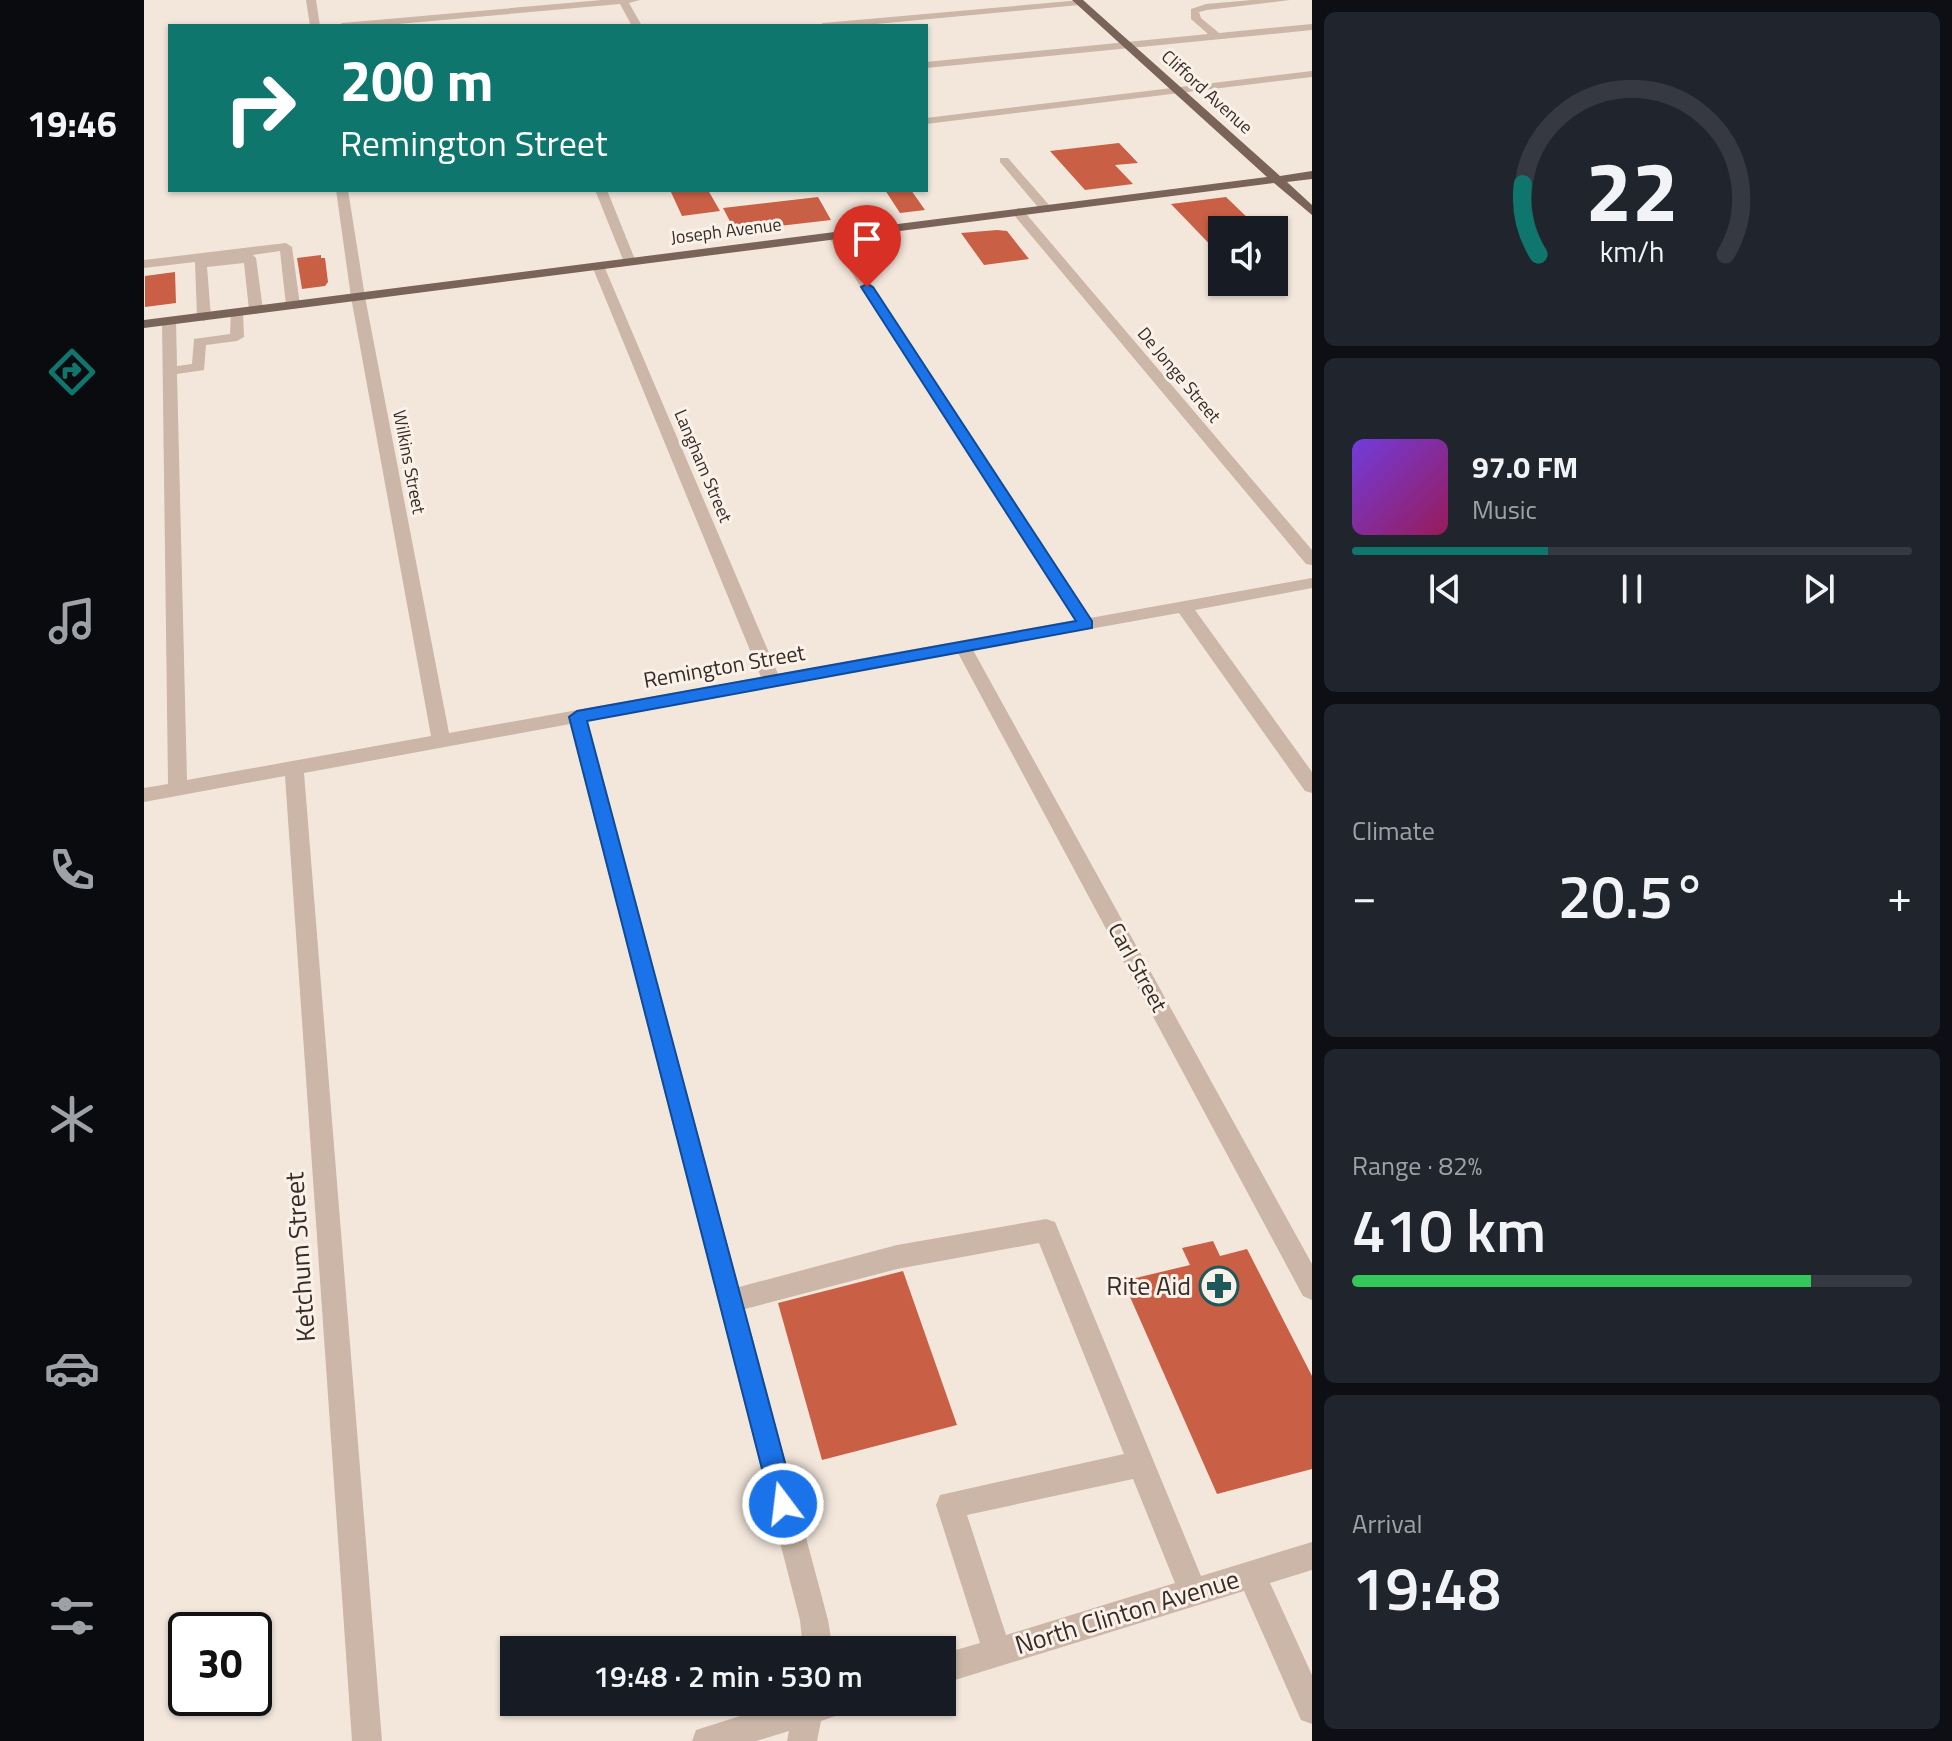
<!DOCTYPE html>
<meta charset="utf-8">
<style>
body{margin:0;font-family:"Titillium Web",sans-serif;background:#20242c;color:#f1f3f6;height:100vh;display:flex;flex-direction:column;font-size:30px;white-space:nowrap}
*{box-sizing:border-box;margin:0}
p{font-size:26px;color:#9ea1a6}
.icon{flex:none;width:44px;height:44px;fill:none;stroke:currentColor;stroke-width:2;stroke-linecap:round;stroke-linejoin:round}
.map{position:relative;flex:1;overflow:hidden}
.panel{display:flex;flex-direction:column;gap:12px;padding:12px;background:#0d0f14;width:640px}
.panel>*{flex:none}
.guide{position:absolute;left:24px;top:24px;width:760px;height:168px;border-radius:0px;box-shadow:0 2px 6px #0004;background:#0f766e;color:#fff;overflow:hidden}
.buttons{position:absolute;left:1064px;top:216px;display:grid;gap:16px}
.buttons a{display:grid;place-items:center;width:80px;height:80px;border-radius:0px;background:#171b24;box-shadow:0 2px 6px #0004;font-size:40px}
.speed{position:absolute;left:24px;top:1612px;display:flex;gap:16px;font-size:40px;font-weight:700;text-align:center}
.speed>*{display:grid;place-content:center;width:104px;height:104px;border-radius:50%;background:#171b24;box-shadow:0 2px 6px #0004;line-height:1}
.speed .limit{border:4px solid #111;border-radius:12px;background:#fff;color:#111}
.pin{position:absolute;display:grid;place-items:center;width:68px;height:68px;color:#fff;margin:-82px -34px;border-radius:50% 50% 50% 0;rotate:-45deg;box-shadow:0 0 8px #0007}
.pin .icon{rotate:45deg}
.me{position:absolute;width:88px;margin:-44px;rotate:345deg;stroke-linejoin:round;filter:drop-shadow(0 0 6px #0008)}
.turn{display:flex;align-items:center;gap:28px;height:168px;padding:0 40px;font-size:36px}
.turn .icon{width:104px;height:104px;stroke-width:2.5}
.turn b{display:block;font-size:56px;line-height:68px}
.big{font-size:60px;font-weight:600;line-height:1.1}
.panel .card{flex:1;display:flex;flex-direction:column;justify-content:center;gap:12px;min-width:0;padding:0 28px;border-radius:12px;background:#20242c}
.panel .dial{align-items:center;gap:0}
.dial svg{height:208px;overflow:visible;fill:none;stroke:#363941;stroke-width:7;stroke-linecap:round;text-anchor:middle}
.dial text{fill:#f1f3f6;stroke:none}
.song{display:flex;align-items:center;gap:24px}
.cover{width:96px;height:96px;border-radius:12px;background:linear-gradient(135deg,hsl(260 70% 55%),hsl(330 70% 35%))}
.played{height:8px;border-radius:4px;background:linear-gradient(90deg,#0f766e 35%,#363941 35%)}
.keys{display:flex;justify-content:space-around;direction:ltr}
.heat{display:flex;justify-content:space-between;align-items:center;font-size:44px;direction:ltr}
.charge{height:12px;border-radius:6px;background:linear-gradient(90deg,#34c759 82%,#363941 0)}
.trip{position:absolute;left:356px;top:1636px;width:456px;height:80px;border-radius:0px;background:#171b24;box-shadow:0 2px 6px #0004;font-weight:600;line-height:80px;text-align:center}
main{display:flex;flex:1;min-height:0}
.dock{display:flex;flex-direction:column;width:144px;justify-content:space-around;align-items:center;background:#090b0e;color:#9ea1a6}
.dock .icon{width:56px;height:56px}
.dock .current{color:#0f766e}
.dock b{font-size:36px;color:#f1f3f6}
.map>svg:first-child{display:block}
.building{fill:#c95f44}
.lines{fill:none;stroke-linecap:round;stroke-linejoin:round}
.minor{fill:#cbb6a8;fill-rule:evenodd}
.major{fill:#7a6359;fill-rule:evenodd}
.route{fill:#1a73e8;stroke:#114b97;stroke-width:2}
.labels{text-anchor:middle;stroke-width:6;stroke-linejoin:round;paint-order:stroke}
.far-street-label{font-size:18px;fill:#382c28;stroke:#faf1e9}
.street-label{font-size:22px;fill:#382c28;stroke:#faf1e9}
.near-street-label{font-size:26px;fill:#382c28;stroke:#faf1e9}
.near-poi-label{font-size:26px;fill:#382c28;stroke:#faf1e9;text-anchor:end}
</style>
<main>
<nav class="dock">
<b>19:46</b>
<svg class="icon current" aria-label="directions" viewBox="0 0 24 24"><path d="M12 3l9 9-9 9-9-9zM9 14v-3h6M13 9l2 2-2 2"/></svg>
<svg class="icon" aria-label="music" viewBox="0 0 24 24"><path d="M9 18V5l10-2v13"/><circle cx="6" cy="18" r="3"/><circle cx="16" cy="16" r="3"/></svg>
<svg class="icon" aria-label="phone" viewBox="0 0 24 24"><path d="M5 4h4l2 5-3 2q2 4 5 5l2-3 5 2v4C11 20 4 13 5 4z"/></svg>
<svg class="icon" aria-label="climate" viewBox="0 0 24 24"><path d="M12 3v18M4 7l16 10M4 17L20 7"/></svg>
<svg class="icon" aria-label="car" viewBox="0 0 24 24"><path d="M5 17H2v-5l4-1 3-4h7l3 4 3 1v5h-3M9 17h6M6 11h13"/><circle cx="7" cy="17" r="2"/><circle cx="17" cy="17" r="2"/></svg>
<svg class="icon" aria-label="filters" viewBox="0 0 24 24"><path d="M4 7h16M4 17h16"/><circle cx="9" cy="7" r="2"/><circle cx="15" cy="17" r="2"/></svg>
</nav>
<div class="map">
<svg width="1168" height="1741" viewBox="0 0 1168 1741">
<rect width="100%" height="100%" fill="#f3e7dc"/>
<path class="building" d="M975 143 994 163 971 165 989 184 941 190 906 151Z
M526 190H564L576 211 538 216Z
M741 190H767L781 210 756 213Z
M674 197 687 220 591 231 579 208Z
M1082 197 1109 223 1078 226V257L1027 204Z
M853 230 863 231 885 259 840 265 817 233Z
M177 255V258H181L184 282 181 286 158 289 153 258Z
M31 272 32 303 1 307V276Z
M1069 1241 1076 1256 1103 1249 1168 1376V1469L1073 1494 979 1281 1046 1265 1038 1248Z
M759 1271 813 1425 678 1460 634 1303Z"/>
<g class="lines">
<path class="minor" d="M162 0H172L176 26H166Z
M458 0H496L485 3 498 26H488L476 4 232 26H193L198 23Z
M938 0 935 5 711 26H674L679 23Z
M1108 0H1146L1063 10 1055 12 1057 18 1075 33 1168 24V30L782 68V62L1064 34 1047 19V9L1062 4Z
M1168 71V77L782 124V118Z
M856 158H864L906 206V212H898L856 162Z
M192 190H204L221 297 305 733 617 677 448 266 454 262 460 266 634 674 931 620 684 236 690 232 696 236 946 618 1168 578V588L1051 610 1168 772V793L1161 791 1035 613 829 650 1168 1264V1300L1159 1296 814 653 443 721 595 1287 753 1245 902 1219 911 1222 1057 1576 1168 1542V1570L1126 1583 1168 1675V1724L1157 1720 1100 1591 798 1684V1654L836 1643 792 1505 796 1495 980 1454 895 1243 753 1269 601 1309 684 1620 689 1650H659L656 1620 426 724 160 773 238 1741H208L141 776 0 802V788L24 784 18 321 25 317 32 321 33 366 48 364 50 339 86 334 87 310 99 313 100 337 93 341 62 345 60 370 33 374 43 780 287 736 207 297ZM989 1479 1031 1583 862 1635 823 1515Z
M451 190H463L492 262 491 265 480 262Z
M874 208 878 209 1168 550V565L1162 564 870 215 868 212Z
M142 243 148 247 156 305 149 309 142 305 136 251 109 255 112 258 119 310 112 314 105 310 100 263 63 267 67 317 60 321 53 317 51 262 0 268V260Z
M641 1702H704L700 1713 677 1721 673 1741H643L645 1731 612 1741H548L552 1730Z"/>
<path class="major" d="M928 0H939L1136 176 1168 171V179L1143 182 1168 205V215L1130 183 0 328V320L1123 177Z"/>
</g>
<path class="route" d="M723 284 729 287 948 621V628L443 721 652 1504 648 1513 639 1517 631 1513 627 1504 425 717 433 711 932 621 717 287Z"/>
<defs>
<symbol id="pharmacy-ring" viewBox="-11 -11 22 22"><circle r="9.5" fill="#faf1e9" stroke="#1d595a" stroke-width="1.5"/><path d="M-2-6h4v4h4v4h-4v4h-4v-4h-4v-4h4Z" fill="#1d595a"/></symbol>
</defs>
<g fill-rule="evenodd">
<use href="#pharmacy-ring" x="1053" y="1264" width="44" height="44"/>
</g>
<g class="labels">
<g class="far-street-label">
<text transform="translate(1063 92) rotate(42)" y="6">Clifford Avenue</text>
<text transform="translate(582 231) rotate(-7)" y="6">Joseph Avenue</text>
<text transform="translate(1035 375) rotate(50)" y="6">De Jonge Street</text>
<text transform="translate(265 462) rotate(79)" y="6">Wilkins Street</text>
<text transform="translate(559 466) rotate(67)" y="6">Langham Street</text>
</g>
<g class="street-label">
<text transform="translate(580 666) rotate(-10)" y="8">Remington Street</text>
<text transform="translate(994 967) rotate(61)" y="8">Carl Street</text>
</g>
<g class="near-street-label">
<text transform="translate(156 1257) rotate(-94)" y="9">Ketchum Street</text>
<text transform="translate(983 1612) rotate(-17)" y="9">North Clinton Avenue</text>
</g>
<g class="near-poi-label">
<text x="1047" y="1295">Rite Aid</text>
</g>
</g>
</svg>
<div class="buttons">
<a><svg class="icon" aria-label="sound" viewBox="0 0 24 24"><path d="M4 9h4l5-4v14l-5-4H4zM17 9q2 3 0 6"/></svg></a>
</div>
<div class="speed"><div class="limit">30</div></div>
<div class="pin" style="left:723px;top:287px;background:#d93025"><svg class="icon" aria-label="arrive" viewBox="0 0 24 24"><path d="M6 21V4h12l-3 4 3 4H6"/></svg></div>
<svg class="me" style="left:639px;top:1504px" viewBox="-20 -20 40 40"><circle r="17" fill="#1a73e8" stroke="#fff" stroke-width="3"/><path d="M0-11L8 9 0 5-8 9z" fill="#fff"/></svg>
<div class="trip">19:48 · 2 min · 530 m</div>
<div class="guide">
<div class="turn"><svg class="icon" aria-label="right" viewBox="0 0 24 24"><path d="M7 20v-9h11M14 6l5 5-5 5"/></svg><div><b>200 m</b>Remington Street</div></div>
</div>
</div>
<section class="panel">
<div class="card dial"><svg viewBox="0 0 100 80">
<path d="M14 69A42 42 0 1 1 86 69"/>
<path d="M14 69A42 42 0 0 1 8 42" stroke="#0f766e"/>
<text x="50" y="56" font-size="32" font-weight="700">22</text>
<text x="50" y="72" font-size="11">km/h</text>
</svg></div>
<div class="card">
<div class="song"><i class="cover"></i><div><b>97.0 FM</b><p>Music</p></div></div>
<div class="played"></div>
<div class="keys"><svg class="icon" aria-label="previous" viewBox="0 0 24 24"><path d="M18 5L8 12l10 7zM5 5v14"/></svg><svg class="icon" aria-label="pause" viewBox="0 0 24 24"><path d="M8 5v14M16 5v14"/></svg><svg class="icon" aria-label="next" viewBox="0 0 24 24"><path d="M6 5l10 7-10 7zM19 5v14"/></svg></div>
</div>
<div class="card"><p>Climate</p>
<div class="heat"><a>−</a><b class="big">20.5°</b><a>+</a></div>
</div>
<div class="card"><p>Range · 82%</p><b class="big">410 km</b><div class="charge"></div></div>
<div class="card"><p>Arrival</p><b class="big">19:48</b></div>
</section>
</main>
